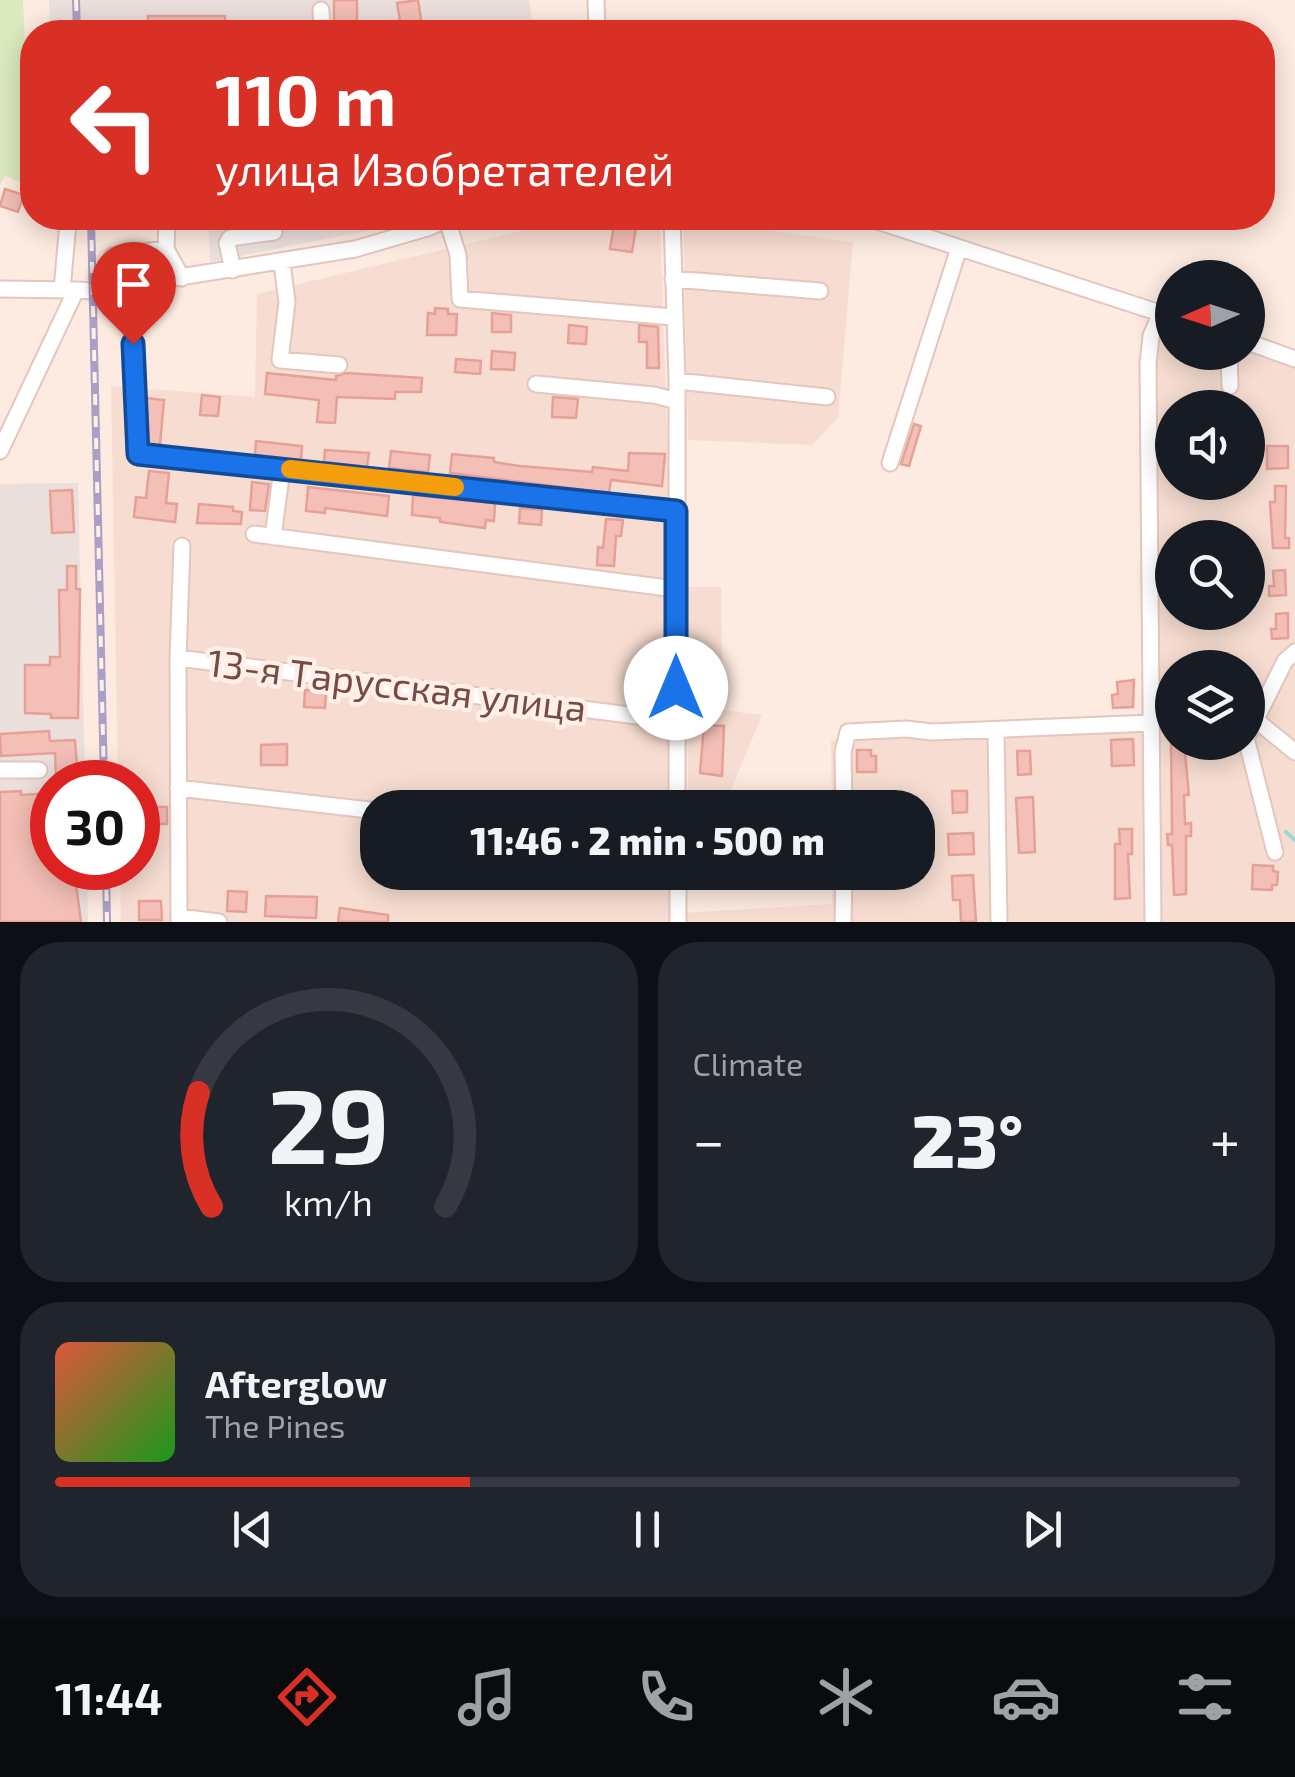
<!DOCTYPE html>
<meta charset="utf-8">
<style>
body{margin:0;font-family:"Exo 2",sans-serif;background:#20242c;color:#f1f3f6;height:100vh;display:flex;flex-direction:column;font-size:38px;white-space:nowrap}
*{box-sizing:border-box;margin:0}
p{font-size:32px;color:#9ea1a6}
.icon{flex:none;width:55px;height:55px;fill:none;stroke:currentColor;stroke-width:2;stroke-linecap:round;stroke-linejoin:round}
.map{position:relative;height:922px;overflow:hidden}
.details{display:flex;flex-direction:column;gap:20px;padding:20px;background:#0d0f14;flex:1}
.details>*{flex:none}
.hud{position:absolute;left:20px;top:20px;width:1255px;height:210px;border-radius:40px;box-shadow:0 5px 25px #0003;background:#d93025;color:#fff;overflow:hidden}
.needle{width:65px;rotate:267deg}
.controls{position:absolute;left:1155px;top:260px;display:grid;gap:20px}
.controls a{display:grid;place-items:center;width:110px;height:110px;border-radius:50%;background:#171b24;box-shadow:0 5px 25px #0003;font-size:50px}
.speed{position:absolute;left:30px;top:760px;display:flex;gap:20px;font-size:50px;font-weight:700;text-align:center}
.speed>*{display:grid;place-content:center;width:130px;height:130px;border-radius:50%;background:#171b24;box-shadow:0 5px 25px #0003;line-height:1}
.speed .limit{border:15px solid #d22;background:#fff;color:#111}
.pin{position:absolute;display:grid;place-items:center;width:85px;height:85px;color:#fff;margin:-102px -42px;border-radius:50% 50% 50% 0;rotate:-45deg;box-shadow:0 0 10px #0007}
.pin .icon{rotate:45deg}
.me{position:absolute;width:110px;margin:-55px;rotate:0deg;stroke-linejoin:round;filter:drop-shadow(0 0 8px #0008)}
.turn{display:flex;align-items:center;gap:35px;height:210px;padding:0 30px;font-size:45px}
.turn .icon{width:130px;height:130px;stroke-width:2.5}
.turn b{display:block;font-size:70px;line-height:85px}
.big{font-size:75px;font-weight:800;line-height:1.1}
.details .card{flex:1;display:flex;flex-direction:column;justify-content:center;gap:15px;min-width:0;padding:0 35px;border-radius:40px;background:#20242c}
.details .dial{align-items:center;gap:0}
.dial svg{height:260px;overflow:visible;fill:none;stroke:#363941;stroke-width:7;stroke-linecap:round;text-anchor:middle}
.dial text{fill:#f1f3f6;stroke:none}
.song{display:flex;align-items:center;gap:30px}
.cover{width:120px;height:120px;border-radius:15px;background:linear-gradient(135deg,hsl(10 70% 55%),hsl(120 70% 35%))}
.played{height:10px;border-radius:5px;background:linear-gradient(90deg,#d93025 35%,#363941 35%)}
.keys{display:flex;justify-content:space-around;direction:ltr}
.heat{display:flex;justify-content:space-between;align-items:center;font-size:55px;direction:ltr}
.details .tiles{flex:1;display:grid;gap:20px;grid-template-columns:1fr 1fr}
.card:last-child{grid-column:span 2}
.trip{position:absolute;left:360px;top:790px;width:575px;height:100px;border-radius:40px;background:#171b24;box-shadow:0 5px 25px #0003;font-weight:800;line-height:100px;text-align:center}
.tabs{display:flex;height:160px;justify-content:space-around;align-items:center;background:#090b0e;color:#9ea1a6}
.tabs .icon{width:70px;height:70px}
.tabs .active{color:#d93025}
.tabs b{font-size:45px;color:#f1f3f6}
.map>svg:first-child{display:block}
.residential{fill:#f7ddd1;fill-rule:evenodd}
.industrial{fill:#ebdfdc}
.green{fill:#dbeabe}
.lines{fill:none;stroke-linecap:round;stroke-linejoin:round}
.stream{stroke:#9ad9d3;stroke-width:4}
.building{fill:#f3bfb6;stroke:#e6a196;stroke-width:2.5}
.minor-casing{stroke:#e3c6be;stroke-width:19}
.minor{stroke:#fff;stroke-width:15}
.rail-casing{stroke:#aa9fc6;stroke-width:8}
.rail{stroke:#ffefe6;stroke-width:4;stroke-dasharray:11;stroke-linecap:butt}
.route-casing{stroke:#114b97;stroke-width:25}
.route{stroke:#1a73e8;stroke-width:18}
.slow{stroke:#f59e0b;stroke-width:18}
.labels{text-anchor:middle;stroke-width:9;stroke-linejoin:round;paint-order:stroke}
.street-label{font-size:38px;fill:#744b46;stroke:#ffefe6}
</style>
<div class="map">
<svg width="1295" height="922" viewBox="0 0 1295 922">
<rect width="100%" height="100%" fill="#fdeae0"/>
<path class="residential" d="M575 218H660L672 586V807L378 808V872L672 873V922H121L120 868H138V782H118L111 386 255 397 257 294Z
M683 218 853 242 838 418 812 445 688 440Z
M1166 326 1172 327V352H1248V350L1295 365V645L1282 655 1251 719 1295 757V922H1158L1156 362 1157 340ZM1172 408H1248V482H1172ZM1172 538H1248V612H1172ZM1172 668H1248V742H1172Z
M686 587H721L723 710 762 715 727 800 688 795Z
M1295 659V746L1265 721V712L1288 666Z
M1144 730 1147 922H683V913L832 904V873L918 872V808L832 807 831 741Z"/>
<path class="industrial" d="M49 0H529L534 32H50Z
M101 218H431L210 262 208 220 102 226Z
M78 483 85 782H52V868H87L88 922H0V484Z"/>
<path class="green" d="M0 0H23L28 101 22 153 32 166V186L5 176 0 185Z"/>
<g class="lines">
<path class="stream" d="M1286 832 1295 840"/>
</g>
<path class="building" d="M334 0H357V32H334Z
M418 0 423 32H402L397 3Z
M148 16H225V32H148Z
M5 189 24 195 18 212 0 206Z
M614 225 636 228 632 252 610 249Z
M435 308 448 309V314H457L456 335H427L428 313 435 314Z
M492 313 511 315V332H492Z
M569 325 587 327 586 344 568 343Z
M639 325 658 327 659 368H647V342H639Z
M492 351 515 353 514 370 491 369Z
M456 359 481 361 480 374 455 372Z
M267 373 336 380V376L347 373 422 378 421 392H395V399L337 397 335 423 317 422 319 400 265 394Z
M202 395 220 397 218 416 200 415Z
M553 397 578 399 576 418 552 417Z
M146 398 164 400 160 445 148 444Z
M914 424 921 426 909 466 901 464Z
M256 441 302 446 301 460 255 455Z
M1267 446H1288V468L1267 469Z
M325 450 369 453 367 467 324 462Z
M391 451 430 455 428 472 389 468Z
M629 453 665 454 662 486 611 480 609 493 450 473 452 454 494 458V462L520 466 592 472 593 467 628 471Z
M149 471 169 473 166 503 177 504 175 522 134 517 136 497 146 498Z
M252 482 269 484 265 511 250 510Z
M1275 486H1286L1285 538H1289V548H1273L1270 502H1275Z
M308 487 389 496 387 516 325 508V513L306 511Z
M72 490 74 532 52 533 50 491Z
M413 495 495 503 494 521 486 520 485 528 440 522V518L412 515Z
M199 504 233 507V511L242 512 241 524 197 523Z
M520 508 542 510 541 525 519 523Z
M606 519 623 520 621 536H616L614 566 597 565 598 547 603 548Z
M67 566H76V589H80L78 718H51V714L25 713V665H50V657H60L59 590H67Z
M1285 570 1286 595 1269 596V586H1274L1273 571Z
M1288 613V638L1272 639 1271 629H1276V614Z
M1134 680 1133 707 1113 708 1112 695 1118 694 1117 682Z
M305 690 326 691 325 708 304 707Z
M704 725 724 726 722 776 700 773Z
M49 731 50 741 75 740 78 782H56L55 753 1 756 0 734Z
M1133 739 1134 765 1112 766 1111 740Z
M1171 743H1193V753H1185L1189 795H1184L1185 824 1191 823V836H1186V894L1174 895 1172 845H1168L1167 834H1172V824Z
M287 744V765H261V745Z
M857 750H871V756H876V772H857Z
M1017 751H1030L1031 774 1018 775Z
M21 791V795L52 793V868H74L81 922H0V792Z
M952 791H967V812L953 813Z
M1033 797 1035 852 1019 853 1016 798Z
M149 807H167V824H149Z
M1119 829H1132V854H1128L1130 898 1115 899V844H1120Z
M973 833 974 854 949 855 948 834Z
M1253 865 1273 866V871L1278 872 1277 885H1272V890L1252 889Z
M973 875 976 922H961L960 900H953L952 876Z
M228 891 247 892 246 912 227 911Z
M266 896 317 897 316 918 265 916Z
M139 901H161L162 920H139Z
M340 908 388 915V922H338Z"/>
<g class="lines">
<defs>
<path id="minor" d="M596 0 597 32
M321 10 322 32
M167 218 166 249 182 278
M672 218 677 381V808
M868 218 1172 317
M447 219 458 255 460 299 673 317
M282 263 287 302 280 360 339 365
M233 270 227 243 230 238 274 232
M673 279 820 291
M135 285 131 307 137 454 676 511
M0 289 76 290
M62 290 68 222
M102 290 113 256 166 249
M1248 342 1295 359
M1229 352 1230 386
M677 381 827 397
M536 384 654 395 677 401
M0 451 76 290 92 291 355 249 427 228 450 218
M890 463 959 248
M254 534 675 589
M273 537 282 469
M178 658 677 721
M1257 721 1295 752
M996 730 999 922
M1248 735 1285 661 1295 652
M1247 742 1275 852
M0 770H39
M178 788 378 811
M844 808 843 752 848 732 906 729 932 732 1152 723
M678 872V922
M179 917 219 922
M179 922 178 658 182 546
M843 922 844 872
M1153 922 1148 364 1151 336 1161 313"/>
</defs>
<use href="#minor" class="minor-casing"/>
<use href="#minor" class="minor"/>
<defs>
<path id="rail" d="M76 0 77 32
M91 218 104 782
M106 868 107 922"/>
</defs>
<use href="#rail" class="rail-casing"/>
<use href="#rail" class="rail"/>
</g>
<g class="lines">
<defs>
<path id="route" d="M133 344 138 454 676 511V688"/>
</defs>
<use href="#route" class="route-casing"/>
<use href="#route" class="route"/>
<path class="slow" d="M290 469 455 487"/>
</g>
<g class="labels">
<g class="street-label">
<text transform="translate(397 686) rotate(7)" y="13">13-я Тарусская улица</text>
</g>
</g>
</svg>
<div class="controls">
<a><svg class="needle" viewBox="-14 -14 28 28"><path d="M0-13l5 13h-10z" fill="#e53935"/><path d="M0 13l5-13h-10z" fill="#9ea1a6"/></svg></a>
<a><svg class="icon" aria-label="sound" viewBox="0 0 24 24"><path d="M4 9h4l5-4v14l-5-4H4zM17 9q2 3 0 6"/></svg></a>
<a><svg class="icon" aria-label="search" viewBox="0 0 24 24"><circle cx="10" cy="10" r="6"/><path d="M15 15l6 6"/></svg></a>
<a><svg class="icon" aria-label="layers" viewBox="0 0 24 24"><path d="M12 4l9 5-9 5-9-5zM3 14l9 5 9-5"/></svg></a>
</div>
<div class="speed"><div class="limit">30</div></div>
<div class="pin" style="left:133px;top:344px;background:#d93025"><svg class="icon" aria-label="arrive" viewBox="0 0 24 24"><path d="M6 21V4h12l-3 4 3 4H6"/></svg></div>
<svg class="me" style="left:676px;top:688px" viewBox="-20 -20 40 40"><circle r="19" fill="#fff"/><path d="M0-13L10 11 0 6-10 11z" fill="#1a73e8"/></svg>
<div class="trip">11:46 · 2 min · 500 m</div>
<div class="hud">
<div class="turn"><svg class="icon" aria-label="left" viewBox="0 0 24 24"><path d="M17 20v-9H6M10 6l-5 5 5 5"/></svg><div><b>110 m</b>улица Изобретателей</div></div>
</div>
</div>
<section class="details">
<div class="tiles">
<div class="card dial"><svg viewBox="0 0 100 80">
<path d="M14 69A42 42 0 1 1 86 69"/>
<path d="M14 69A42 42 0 0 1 10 34" stroke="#d93025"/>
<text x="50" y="56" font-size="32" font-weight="700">29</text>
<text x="50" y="72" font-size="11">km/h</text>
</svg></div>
<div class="card"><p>Climate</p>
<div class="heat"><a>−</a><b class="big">23°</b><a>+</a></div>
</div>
<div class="card">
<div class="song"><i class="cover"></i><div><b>Afterglow</b><p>The Pines</p></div></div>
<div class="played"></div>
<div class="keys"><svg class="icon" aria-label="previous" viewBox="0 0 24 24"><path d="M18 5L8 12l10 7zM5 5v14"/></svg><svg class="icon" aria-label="pause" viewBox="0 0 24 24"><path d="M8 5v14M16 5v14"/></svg><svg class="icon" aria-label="next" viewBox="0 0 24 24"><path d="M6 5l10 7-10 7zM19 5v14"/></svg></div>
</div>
</div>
</section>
<nav class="tabs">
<b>11:44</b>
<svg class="icon active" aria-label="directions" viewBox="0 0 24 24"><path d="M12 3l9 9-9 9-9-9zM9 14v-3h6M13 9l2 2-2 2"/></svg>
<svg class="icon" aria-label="music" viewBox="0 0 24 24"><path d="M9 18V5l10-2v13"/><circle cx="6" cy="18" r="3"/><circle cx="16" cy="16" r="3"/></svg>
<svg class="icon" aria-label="phone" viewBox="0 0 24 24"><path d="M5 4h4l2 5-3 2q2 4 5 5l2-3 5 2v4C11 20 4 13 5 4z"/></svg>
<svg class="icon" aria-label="climate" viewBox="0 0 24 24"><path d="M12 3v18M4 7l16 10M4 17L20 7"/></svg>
<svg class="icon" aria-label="car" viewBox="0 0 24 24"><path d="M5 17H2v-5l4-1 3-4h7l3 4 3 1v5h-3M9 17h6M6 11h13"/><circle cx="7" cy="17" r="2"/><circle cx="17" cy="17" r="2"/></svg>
<svg class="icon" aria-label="filters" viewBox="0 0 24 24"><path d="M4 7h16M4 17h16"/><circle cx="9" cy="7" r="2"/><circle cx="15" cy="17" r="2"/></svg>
</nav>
